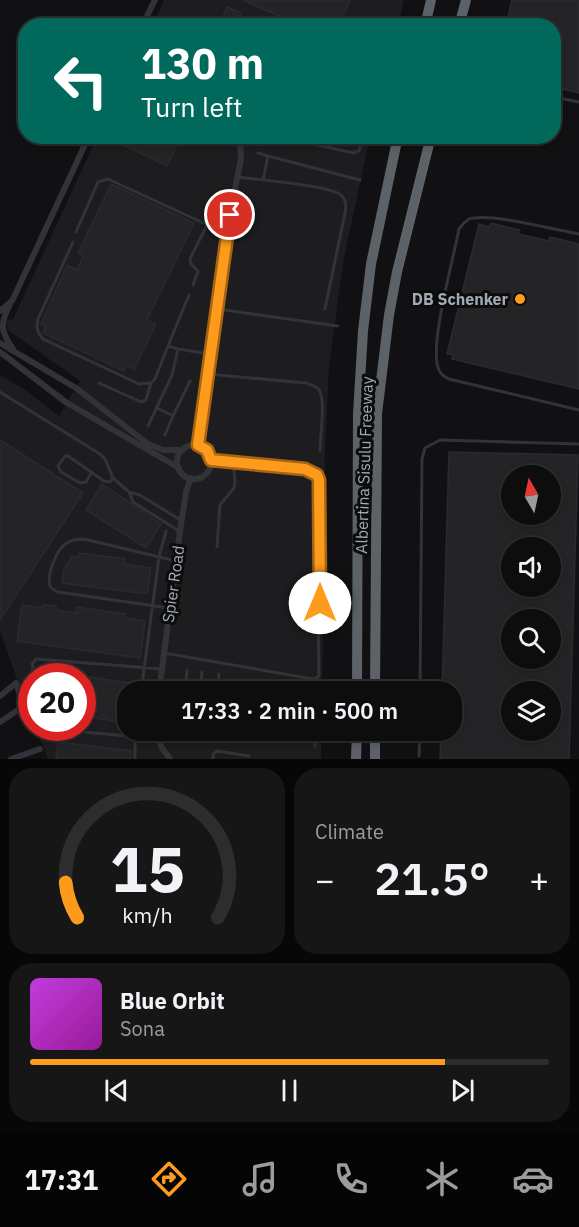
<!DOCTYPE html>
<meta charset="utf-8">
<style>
body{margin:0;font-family:"IBM Plex Sans",sans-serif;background:#161617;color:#f1f3f6;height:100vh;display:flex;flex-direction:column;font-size:22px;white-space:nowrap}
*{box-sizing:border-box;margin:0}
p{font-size:20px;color:#9a9c9e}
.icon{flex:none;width:33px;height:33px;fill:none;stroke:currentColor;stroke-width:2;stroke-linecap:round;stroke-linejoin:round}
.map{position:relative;height:759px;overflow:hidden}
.details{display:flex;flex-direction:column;gap:9px;padding:9px;background:#070708;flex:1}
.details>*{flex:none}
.top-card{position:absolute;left:18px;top:18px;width:543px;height:126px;border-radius:24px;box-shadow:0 3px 9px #0003,0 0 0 2px #2d2d2e;background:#00695c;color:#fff;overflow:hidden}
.needle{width:39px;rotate:351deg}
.buttons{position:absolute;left:501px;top:465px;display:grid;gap:12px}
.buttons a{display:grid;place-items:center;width:60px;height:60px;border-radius:50%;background:#0d0d0e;box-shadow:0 3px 9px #0003,0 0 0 2px #2d2d2e;font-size:30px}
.speed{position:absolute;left:18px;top:663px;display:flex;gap:12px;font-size:30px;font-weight:700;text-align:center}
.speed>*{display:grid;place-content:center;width:78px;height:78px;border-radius:50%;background:#0d0d0e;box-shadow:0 3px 9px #0003,0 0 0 2px #2d2d2e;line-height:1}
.speed .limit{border:9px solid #d22;background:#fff;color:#111}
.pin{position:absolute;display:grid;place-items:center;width:51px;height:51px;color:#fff;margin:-26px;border:3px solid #fff;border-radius:50%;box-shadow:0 2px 6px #0007}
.me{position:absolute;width:66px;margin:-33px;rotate:0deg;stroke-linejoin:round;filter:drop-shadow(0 0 4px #0008)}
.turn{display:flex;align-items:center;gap:21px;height:126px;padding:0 24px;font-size:27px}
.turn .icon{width:78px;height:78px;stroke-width:2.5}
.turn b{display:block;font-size:42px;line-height:51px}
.big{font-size:45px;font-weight:600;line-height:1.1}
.details .card{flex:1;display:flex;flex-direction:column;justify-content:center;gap:9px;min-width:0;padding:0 21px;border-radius:24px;background:#161617}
.details .dial{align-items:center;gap:0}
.dial svg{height:156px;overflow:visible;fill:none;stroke:#2d2d2e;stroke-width:7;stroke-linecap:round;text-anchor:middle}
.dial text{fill:#f1f3f6;stroke:none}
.song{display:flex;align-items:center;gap:18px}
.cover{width:72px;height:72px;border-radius:9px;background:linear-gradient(135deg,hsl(290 70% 55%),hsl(300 70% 35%))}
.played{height:6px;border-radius:3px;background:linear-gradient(90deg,#ff9b1c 80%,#2d2d2e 80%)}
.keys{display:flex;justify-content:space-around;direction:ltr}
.heat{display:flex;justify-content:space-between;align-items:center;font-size:33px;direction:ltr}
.details .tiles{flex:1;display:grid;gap:9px;grid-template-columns:1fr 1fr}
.card:last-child{grid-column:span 2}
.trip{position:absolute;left:117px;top:681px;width:345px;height:60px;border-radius:24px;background:#0d0d0e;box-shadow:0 3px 9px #0003,0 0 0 2px #2d2d2e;font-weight:600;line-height:60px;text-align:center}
.dock{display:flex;height:96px;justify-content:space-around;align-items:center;background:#050506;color:#9a9c9e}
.dock .icon{width:42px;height:42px}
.dock .on{color:#ff9b1c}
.dock b{font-size:27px;color:#f1f3f6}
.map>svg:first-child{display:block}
.built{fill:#1d1d20}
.building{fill:#242427;stroke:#2b2b2f;stroke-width:1.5;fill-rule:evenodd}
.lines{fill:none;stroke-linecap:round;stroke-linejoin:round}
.service{stroke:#323338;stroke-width:3}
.minor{stroke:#323338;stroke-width:6}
.motorway{stroke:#5d6269;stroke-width:10}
.route-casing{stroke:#a66512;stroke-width:15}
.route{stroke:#ff9b1c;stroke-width:10}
.poi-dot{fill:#ff9b1c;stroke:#0c0c0d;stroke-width:2}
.labels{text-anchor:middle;stroke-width:6;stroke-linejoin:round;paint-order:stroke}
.poi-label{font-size:16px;font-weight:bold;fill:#a1a9b4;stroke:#0c0c0d;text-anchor:end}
.street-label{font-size:16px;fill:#a1a9b4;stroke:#0c0c0d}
</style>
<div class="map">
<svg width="579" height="759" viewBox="0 0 579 759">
<rect width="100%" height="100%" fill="#111113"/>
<path class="built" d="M164 0H404L398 25 152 26Z
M97 137H370L344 258 329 365 325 454 322 691 128 692V730L321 731V759H48L36 728H82V676H32L31 717 17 679 0 631V375L24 389 59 416 80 381 8 330 6 321 13 319Z"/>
<path class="building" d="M243 0H350L341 21 334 18 331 26H301Z
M512 0H579V93L554 87V26H506Z
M227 7 241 13 238 19 236 18 234 22 223 17Z
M105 136H181L167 166Z
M111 184 194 223 147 320 156 324 134 369 127 365 124 371 43 333 46 326 41 324 67 265 77 270 83 256 78 253Z
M491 223 519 230 518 234 549 241 550 237 579 244V389L452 359 453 355 447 354 479 224 489 227Z
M0 440 83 493 0 620Z
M449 452 578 455 569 759H440L441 730H452V692H442ZM512 476H550V514H512ZM512 548H550V586H512ZM512 620H550V658H512ZM512 692H550V730H512Z
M102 484 161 524 146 548 86 510Z
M79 553 125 559 124 564 151 568 147 594 62 583 64 569 72 556 78 557Z
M22 605 43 608V605L56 606V610L76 613 77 607 125 614V618L145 621 140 658 17 641Z
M47 670 67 673V676H46Z
M82 676 135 684 134 692H128V723L82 716Z
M58 742 131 751V759H56Z"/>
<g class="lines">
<path class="service" d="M554 97 579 102
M278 136 353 153 359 151 363 136
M481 136 514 143 520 141 522 136
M258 153 268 156
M238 177C257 180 330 185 341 195 347 201 346 205 345 213L325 309
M263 180 268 156 360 180
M76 232 98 182 108 179 225 233
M579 234C556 230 488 212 469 219 464 222 462 225 459 229 454 257 428 348 439 370 441 375 444 377 449 379L579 410
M73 242 38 319C36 328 37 332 43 339L139 384 151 383 155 379 168 346 178 349 210 354
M193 285 198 271 191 264 190 259 207 225
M217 309 338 326
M168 346 189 295
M208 374 306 383C311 385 316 386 319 390 326 400 320 438 320 450
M99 383 141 402 146 400 151 383
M0 392 100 454 105 459 113 478 129 492 133 502 179 531
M157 408 173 416 165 435
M173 416 190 381
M148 426 172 375 178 349
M211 460 305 469 314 472 319 480 320 603
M92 472 86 482 80 483 61 472 58 466 65 456H68L104 481 110 482 113 478
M129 492 140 495 182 521
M217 547 220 505 234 488 235 482 234 470 231 462
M169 608 58 592 51 588C45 578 56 551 65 544 71 540 78 539 84 539L176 561
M164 653 313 679 317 678 319 675 318 616
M34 676 32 664 36 659 162 669
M141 692 159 557 166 531
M185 692 187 670
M200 692 202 672
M217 692 219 674
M234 692 235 684 239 682 307 692
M420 692 422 459 425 448 440 440 579 444
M54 728 63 730 158 739
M169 730 223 735H228L229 730
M314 730 315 746
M419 756 420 730
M135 759V730
M213 759V754L217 751 249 756"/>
<path class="minor" d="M142 26 155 0
M10 304C0 324 0 331 13 349
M0 311 12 301 89 136
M0 343 76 388 148 444 163 450H182
M0 352 67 403 179 468
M198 445 226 234 241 159 240 136
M177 462a17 17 0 1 1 34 0a17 17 0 1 1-34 0Z
M159 692 180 531 186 492 191 478
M0 696 16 683 24 706 0 722
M156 730 162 748 170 759
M11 759 40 749"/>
<path class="motorway" d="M425 26 431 0
M459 26 466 0
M357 692 358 414 363 331 371 264 398 136
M375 692 377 414 389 315 397 272 431 136
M356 759 357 730
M375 759V730"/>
</g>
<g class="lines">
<defs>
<path id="route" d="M230 215 198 445 207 450 211 460 305 469 317 475 319 480 320 603"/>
</defs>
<use href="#route" class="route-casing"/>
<use href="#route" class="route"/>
</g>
<circle class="poi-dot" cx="520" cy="299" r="6"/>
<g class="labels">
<g class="poi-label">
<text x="508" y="305">DB Schenker</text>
</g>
<g class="street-label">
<text transform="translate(364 465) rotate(-88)" y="6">Albertina Sisulu Freeway</text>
<text transform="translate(173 584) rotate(-82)" y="6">Spier Road</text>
</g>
</g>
</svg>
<div class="buttons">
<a><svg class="needle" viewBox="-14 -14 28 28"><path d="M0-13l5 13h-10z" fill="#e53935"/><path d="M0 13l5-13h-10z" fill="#9a9c9e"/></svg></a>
<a><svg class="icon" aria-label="sound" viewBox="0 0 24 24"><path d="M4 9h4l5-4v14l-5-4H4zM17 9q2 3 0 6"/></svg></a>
<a><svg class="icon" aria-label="search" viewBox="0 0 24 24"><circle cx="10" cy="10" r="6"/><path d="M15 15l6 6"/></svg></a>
<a><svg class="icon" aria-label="layers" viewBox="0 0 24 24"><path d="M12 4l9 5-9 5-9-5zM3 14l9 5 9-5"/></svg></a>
</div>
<div class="speed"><div class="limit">20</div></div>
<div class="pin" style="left:230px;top:215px;background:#d93025"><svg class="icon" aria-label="arrive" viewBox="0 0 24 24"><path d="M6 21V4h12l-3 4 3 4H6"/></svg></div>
<svg class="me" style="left:320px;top:603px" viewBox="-20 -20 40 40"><circle r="19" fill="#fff"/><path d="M0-13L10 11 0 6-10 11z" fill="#ff9b1c"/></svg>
<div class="trip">17:33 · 2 min · 500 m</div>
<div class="top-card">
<div class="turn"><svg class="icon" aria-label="left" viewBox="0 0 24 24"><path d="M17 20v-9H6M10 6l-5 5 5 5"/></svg><div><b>130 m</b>Turn left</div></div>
</div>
</div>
<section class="details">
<div class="tiles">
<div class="card dial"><svg viewBox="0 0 100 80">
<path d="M14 69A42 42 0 1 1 86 69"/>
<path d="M14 69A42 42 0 0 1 8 51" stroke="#ff9b1c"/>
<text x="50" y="56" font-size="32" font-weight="700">15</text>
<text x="50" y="72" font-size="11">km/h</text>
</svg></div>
<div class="card"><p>Climate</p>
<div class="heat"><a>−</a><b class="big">21.5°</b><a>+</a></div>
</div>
<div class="card">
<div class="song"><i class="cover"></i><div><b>Blue Orbit</b><p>Sona</p></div></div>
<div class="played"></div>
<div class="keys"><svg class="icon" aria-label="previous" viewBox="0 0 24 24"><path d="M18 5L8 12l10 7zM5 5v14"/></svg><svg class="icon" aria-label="pause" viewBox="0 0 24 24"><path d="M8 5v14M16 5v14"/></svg><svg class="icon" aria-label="next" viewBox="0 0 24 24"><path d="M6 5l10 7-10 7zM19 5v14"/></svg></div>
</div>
</div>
</section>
<nav class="dock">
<b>17:31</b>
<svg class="icon on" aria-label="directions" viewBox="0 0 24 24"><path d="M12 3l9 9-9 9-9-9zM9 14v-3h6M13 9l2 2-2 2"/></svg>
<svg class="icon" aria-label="music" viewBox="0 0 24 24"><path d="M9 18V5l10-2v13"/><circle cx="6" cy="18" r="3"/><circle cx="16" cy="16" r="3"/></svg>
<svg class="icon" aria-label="phone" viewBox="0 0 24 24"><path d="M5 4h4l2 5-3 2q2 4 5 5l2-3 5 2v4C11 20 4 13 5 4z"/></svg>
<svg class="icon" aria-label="climate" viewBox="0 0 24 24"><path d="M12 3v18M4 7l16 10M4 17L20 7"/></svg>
<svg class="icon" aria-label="car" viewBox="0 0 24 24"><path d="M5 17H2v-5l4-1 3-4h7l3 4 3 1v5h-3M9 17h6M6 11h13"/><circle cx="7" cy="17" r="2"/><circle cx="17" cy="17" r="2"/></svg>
</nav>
